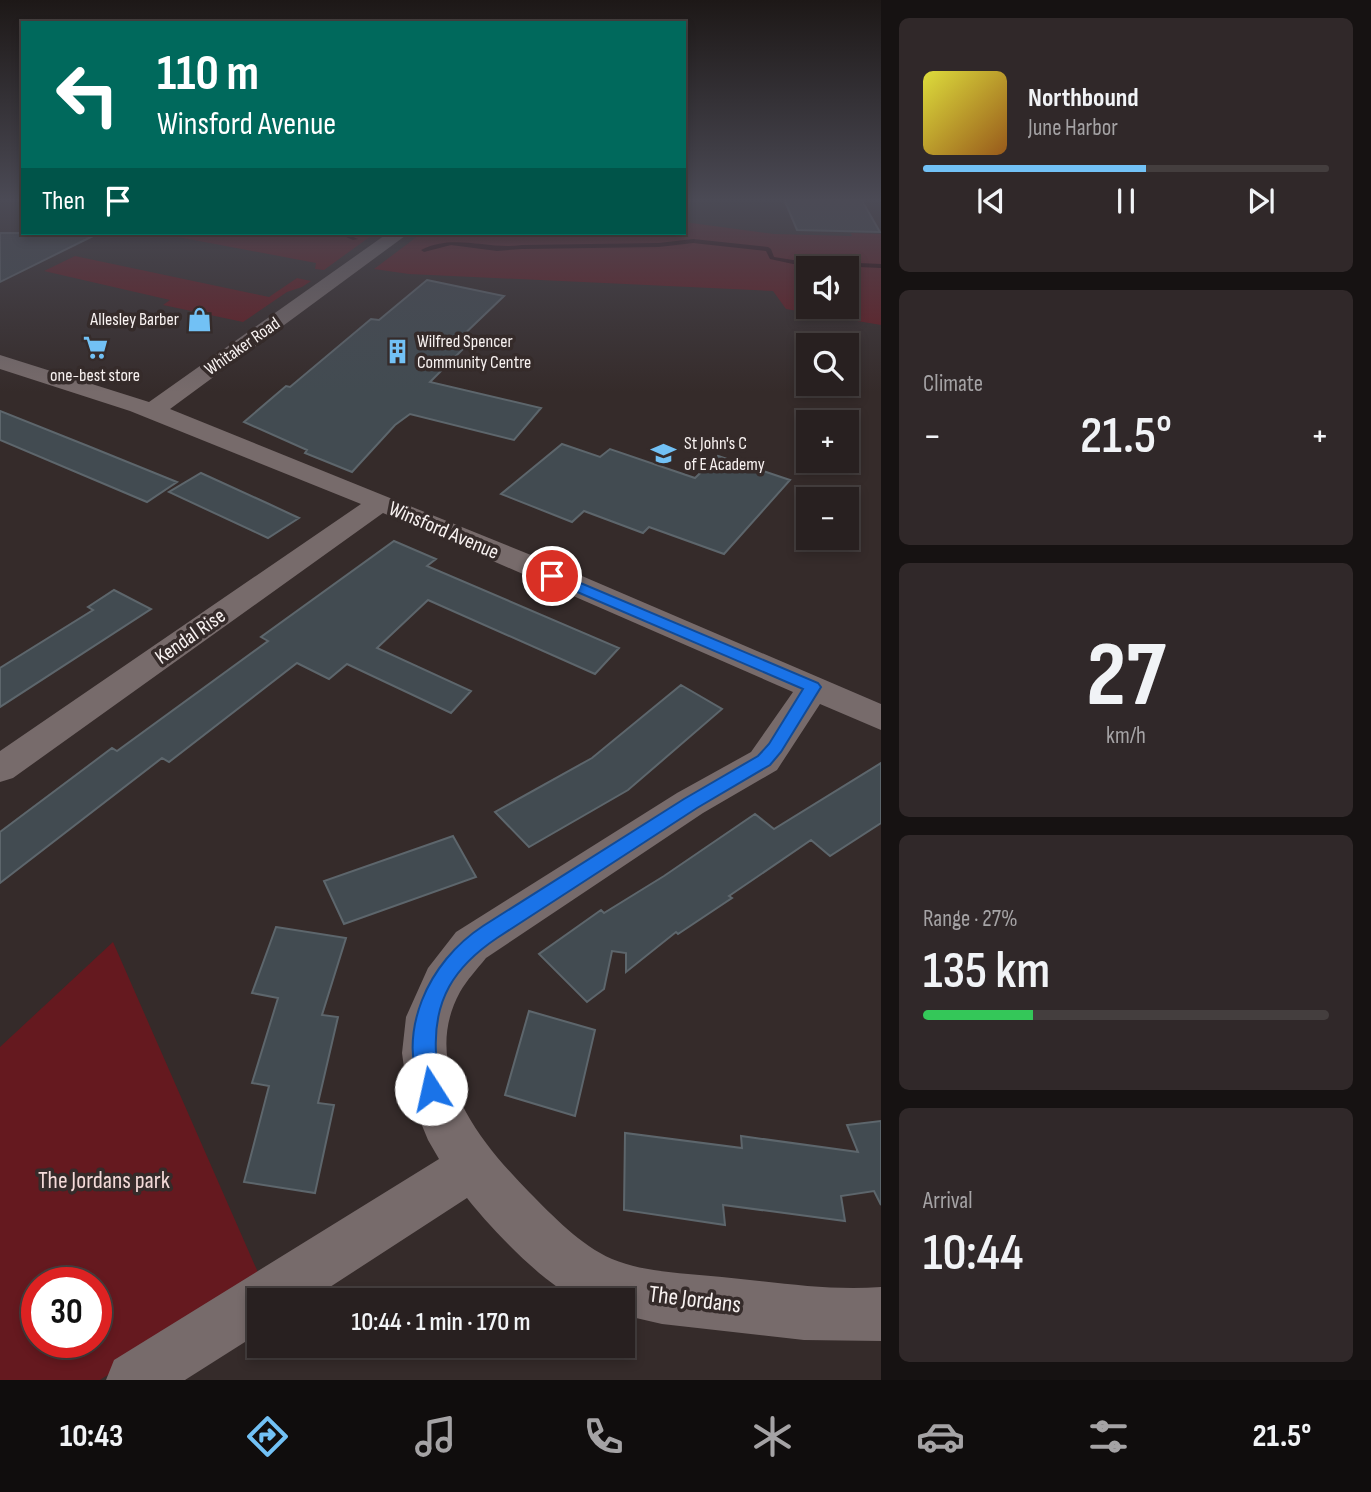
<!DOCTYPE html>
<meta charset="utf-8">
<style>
body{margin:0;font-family:"Sofia Sans Condensed",sans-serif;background:#302829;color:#f1f3f6;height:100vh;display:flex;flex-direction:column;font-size:26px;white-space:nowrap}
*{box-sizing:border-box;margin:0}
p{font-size:23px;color:#a5a3a5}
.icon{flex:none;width:38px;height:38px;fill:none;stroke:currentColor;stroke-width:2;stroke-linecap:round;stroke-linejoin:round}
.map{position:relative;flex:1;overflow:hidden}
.panel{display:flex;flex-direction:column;gap:18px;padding:18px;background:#161212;width:490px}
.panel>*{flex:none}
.banner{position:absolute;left:21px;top:21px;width:665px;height:214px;border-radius:0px;box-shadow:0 4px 10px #0003,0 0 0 2px #443e3e;background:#00695c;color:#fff;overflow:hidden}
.buttons{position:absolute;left:796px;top:256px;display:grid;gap:14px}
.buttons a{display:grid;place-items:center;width:63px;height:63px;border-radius:0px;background:#282020;box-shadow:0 4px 10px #0003,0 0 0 2px #443e3e;font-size:35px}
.speed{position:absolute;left:21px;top:1267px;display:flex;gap:14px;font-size:35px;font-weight:700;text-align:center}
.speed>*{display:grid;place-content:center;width:91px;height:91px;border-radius:50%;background:#282020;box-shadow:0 4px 10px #0003,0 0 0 2px #443e3e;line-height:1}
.speed .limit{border:10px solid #d22;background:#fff;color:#111}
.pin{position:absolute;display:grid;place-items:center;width:60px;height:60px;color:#fff;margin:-30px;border:4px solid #fff;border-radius:50%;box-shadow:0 2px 7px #0007}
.me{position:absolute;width:77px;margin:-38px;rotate:350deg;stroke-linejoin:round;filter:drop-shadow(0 0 5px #0008)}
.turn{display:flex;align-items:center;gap:24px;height:147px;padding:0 21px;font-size:32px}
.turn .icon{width:91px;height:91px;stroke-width:2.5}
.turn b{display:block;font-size:49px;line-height:60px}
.then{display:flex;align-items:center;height:66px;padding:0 21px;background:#0003;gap:14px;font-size:26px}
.big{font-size:52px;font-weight:600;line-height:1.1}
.panel .card{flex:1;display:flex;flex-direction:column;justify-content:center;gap:10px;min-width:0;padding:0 24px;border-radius:10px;background:#302829}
.panel .dial{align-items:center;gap:0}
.dial b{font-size:91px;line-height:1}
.song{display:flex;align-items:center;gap:21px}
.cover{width:84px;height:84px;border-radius:10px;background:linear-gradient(135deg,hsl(60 70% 55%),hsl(30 70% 35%))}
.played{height:7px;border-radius:4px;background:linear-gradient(90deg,#72c1f5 55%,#443e3e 55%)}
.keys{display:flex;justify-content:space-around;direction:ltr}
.heat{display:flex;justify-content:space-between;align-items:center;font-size:38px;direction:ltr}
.charge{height:10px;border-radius:5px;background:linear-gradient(90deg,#34c759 27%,#443e3e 0)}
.trip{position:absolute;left:247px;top:1288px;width:388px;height:70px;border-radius:0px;background:#282020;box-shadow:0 4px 10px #0003,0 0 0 2px #443e3e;font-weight:600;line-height:70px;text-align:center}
.dock{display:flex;height:112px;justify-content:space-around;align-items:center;background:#100d0d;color:#a5a3a5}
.dock .icon{width:49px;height:49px}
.dock .current{color:#72c1f5}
.dock b{font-size:32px;color:#f1f3f6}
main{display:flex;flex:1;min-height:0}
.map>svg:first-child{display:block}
.green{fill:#65191f;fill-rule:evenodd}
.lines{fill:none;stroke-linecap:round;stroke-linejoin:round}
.stream{fill:#2d0307;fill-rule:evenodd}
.building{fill:#424b51;stroke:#5d666c;stroke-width:2}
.minor{fill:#776b6b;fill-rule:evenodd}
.route{fill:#1a73e8;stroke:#114b97;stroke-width:2}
.labels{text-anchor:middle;stroke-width:7;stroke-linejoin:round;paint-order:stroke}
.far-poi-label{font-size:18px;fill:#f8f2f1;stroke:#352b2a;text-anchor:start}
.far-street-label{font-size:18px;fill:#f8f2f1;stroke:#352b2a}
.street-label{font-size:21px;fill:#f8f2f1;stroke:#352b2a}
.near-park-label{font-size:24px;fill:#f4dad9;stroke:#352b2a}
.near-street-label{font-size:24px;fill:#f8f2f1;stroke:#352b2a}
</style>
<main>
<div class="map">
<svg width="881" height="1380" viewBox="0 0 881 1380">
<rect width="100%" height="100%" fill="#352b2a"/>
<path class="green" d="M684 222 774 234 852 236 851 233 881 234V325L786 309 773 291 409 274 374 269 422 233H684ZM808 268H847V306H808Z
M157 233H375L324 270 315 269 316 263Z
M75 256 269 297 297 278 311 281 302 287 287 292 243 322 163 305 170 300 44 271Z
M113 942 260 1277 100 1380H0V1047ZM37 1283H96V1342H37Z"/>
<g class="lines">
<path class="stream" d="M337 233H344L358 239 353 240Z
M693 239 768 247 771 249 774 257 793 260 881 264V268L793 264 770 259 766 251 693 243 659 247 522 249 497 251 451 245 424 252 421 250C453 233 488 250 522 245L659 243Z"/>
</g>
<path class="building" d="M784 199H861L880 232 797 230Z
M0 233H99L0 282Z
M427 280 504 296 456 342 467 345 430 382 541 408 514 440 410 414 395 425 352 472 305 453 307 450 244 422 286 386 290 387 371 319 379 320Z
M0 411 88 446 177 482 147 502 0 440Z
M562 444 600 457 610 449 695 478 718 456 790 480 724 554 649 527 643 533 584 511 572 522 501 494Z
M201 473 269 504 299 518 268 538 169 492Z
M394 541 436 559 427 566 619 648 595 674 428 600 377 648 471 691 451 713 347 664 329 679 297 663 169 762 162 758 0 883V832L112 748 117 751 268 641 261 637Z
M114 590 151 609 0 707V668L93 610 88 607Z
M681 685 722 709 628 790 529 847 495 812 592 758Z
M881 763V823L830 856 811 840 729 896 732 898 678 934 676 932 626 972V953L612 951 604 989 587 1002 539 954 601 910 604 913 664 876 755 814 774 829Z
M453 836 476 877 344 924 324 881Z
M276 927 346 938 322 1015 338 1017 318 1103 334 1105 315 1193 244 1182 269 1086 252 1083 278 998 252 993Z
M529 1011 595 1030 575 1116 505 1095Z
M881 1121V1205L874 1191 841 1196 845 1221 723 1205 725 1225 624 1210 625 1133 742 1148 741 1136 858 1152 847 1125Z"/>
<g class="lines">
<path class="minor" d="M388 233H409L170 409 568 570 881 704V730L820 704 777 770 703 813 486 958C477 969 467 980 460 992 419 1067 479 1141 529 1192 553 1216 580 1245 612 1259 646 1273 686 1273 722 1277 775 1282 827 1291 881 1287V1341L804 1340 662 1324 623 1315V1300C611 1300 597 1302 585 1300 552 1295 487 1224 467 1198L310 1300H259V1333L185 1380H106L114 1360 439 1159 428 1140 407 1089 402 1053 406 1017 428 968 456 932 677 793 751 752 793 692 383 513 13 778 0 782V751L361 504 130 411 0 369V355L149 402Z"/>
</g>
<linearGradient id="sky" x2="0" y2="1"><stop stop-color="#1d1817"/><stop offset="0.51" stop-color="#4b4a55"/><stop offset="1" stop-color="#4b4a55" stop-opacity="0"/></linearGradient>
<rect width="881" height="392" fill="url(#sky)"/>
<path class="route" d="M552 571 818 683 821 687 781 752 770 765 697 808 497 938C454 967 433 1000 436 1053 436 1068 445 1082 439 1096L431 1099 423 1096C395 1032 428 962 483 926L684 799 758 756 769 744 803 689 547 579V573Z"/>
<defs>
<symbol id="shop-bare" viewBox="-9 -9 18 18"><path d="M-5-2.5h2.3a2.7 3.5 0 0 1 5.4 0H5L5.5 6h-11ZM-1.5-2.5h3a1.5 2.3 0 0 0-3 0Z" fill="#72c1f5" stroke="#352b2a" stroke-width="2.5" paint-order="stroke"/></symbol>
<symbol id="supermarket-bare" viewBox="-9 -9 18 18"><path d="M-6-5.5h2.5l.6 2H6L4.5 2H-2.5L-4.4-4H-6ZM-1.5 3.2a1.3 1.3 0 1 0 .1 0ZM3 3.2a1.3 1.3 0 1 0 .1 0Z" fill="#72c1f5" stroke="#352b2a" stroke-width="2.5" paint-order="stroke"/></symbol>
<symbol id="building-bare" viewBox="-9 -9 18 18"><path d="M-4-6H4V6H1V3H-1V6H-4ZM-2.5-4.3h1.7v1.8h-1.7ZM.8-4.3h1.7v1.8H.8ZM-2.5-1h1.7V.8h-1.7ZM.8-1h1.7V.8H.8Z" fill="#72c1f5" stroke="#352b2a" stroke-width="2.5" paint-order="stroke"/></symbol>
<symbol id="school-bare" viewBox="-9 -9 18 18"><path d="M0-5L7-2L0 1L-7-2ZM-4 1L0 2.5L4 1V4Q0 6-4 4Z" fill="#72c1f5" stroke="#352b2a" stroke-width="2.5" paint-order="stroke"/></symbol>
</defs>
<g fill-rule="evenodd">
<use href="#shop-bare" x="182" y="302" width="35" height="35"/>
<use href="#supermarket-bare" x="78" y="330" width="35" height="35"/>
<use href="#building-bare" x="380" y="334" width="35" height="35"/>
<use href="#school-bare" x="646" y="436" width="35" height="35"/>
</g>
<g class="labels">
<g class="far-poi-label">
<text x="179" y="325" text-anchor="end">Allesley Barber</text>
<text x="417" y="347">Wilfred Spencer<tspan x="417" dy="21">Community Centre</tspan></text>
<text x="95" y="381" text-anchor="middle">one-best store</text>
<text x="684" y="449">St John's C<tspan x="684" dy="21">of E Academy</tspan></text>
</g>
<g class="far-street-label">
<text transform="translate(242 346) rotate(-35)" y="6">Whitaker Road</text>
</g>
<g class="street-label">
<text transform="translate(444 530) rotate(23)" y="7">Winsford Avenue</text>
<text transform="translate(190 636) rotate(-35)" y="7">Kendal Rise</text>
</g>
<g class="near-park-label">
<text x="104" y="1188">The Jordans park</text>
</g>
<g class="near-street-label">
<text transform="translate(695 1299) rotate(7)" y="8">The Jordans</text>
</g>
</g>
</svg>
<div class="buttons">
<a><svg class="icon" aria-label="sound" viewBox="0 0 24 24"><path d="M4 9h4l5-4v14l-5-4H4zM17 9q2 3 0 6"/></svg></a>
<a><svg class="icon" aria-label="search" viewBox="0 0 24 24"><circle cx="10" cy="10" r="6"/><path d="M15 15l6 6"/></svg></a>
<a>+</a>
<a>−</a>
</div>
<div class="speed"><div class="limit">30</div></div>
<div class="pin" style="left:552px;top:576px;background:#d93025"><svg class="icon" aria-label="arrive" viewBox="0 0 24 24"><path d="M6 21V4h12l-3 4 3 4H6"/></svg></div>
<svg class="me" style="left:431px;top:1089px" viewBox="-20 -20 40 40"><circle r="19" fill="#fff"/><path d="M0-13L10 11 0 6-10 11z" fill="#1a73e8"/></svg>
<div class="trip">10:44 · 1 min · 170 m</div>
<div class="banner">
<div class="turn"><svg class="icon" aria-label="left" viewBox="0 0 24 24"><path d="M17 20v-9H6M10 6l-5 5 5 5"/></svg><div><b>110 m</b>Winsford Avenue</div></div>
<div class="then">Then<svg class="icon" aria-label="arrive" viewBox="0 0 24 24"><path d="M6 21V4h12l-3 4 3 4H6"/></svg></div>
</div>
</div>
<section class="panel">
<div class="card">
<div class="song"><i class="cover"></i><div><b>Northbound</b><p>June Harbor</p></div></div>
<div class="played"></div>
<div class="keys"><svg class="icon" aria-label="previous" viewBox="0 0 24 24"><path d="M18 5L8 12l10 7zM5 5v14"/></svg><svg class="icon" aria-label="pause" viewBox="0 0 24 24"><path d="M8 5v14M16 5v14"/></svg><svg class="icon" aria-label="next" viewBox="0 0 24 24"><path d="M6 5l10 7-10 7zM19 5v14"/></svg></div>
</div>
<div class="card"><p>Climate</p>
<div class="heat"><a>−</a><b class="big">21.5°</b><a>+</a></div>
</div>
<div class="card dial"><b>27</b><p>km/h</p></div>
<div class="card"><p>Range · 27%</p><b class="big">135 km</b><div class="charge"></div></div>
<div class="card"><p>Arrival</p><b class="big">10:44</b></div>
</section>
</main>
<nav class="dock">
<b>10:43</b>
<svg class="icon current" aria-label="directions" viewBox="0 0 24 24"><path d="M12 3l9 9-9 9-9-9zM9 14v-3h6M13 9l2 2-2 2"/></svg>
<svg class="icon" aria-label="music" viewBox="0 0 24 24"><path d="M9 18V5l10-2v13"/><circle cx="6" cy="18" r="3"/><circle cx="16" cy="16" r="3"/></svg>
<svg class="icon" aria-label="phone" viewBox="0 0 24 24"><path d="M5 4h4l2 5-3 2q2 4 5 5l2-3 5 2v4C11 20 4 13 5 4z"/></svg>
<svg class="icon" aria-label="climate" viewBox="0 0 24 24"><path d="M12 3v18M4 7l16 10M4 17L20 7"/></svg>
<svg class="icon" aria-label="car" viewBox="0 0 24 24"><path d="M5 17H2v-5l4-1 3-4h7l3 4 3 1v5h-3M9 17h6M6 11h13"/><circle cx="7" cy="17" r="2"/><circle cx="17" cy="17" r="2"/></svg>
<svg class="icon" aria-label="filters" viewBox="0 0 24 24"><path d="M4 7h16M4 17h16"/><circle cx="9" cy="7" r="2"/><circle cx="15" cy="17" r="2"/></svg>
<b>21.5°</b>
</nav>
